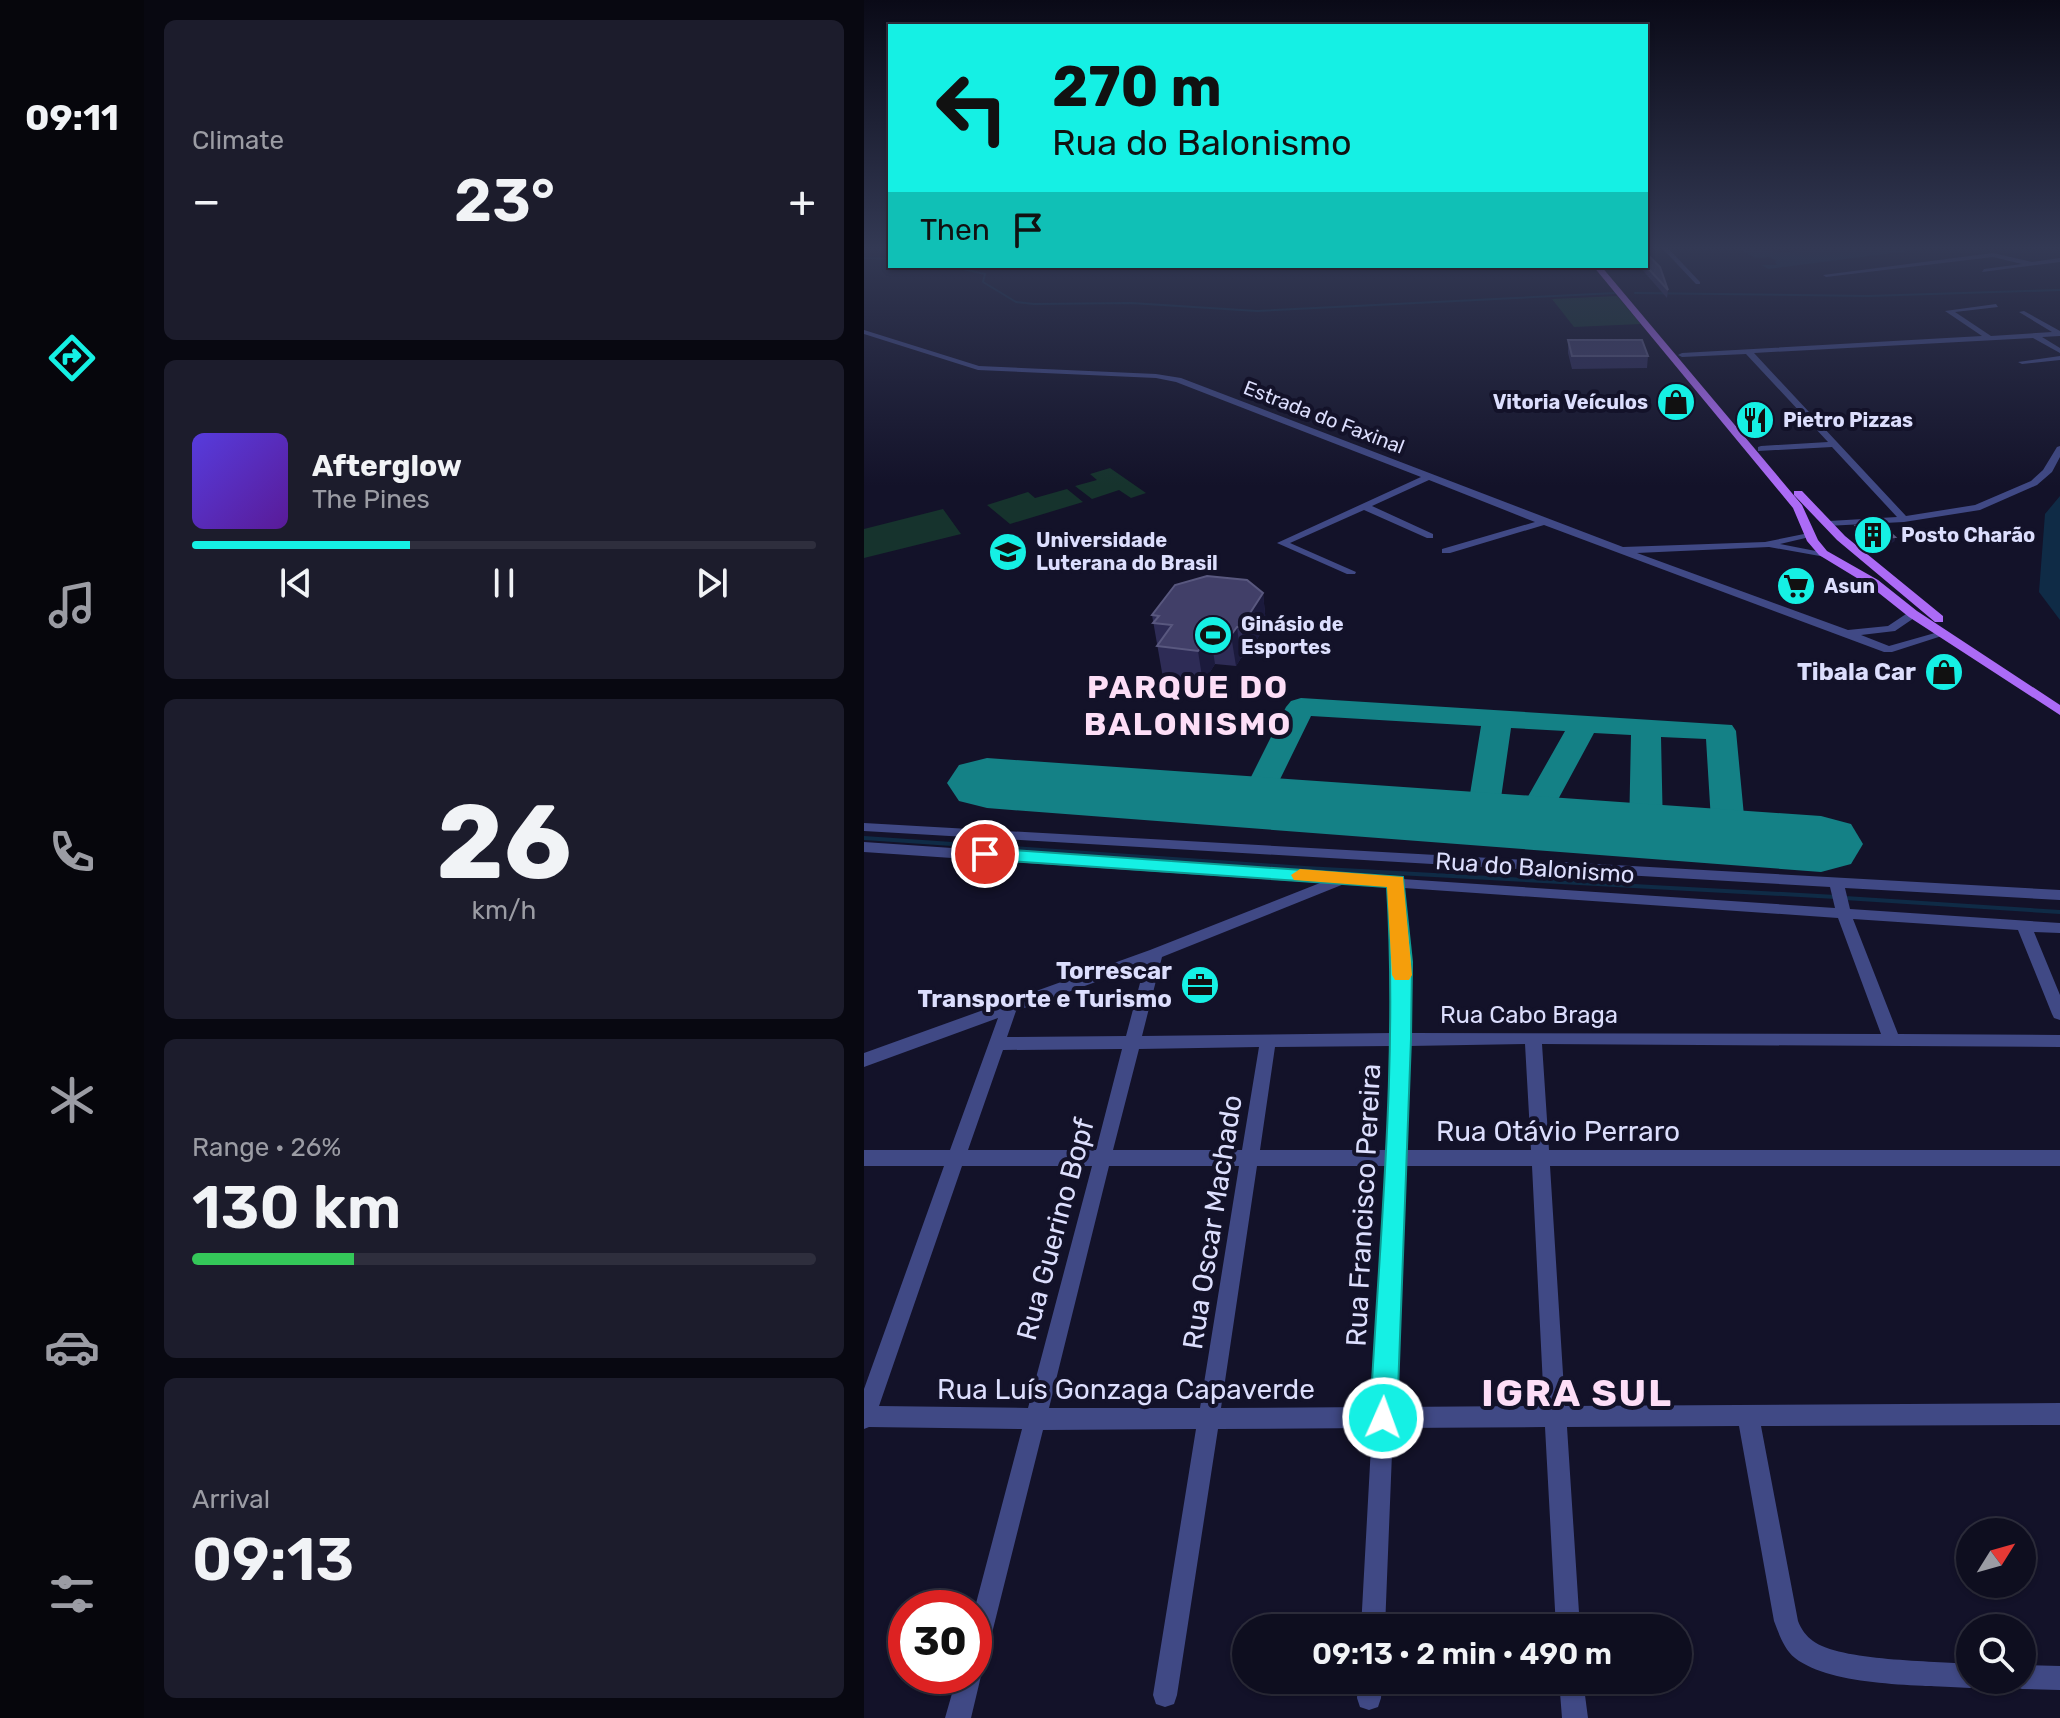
<!DOCTYPE html>
<meta charset="utf-8">
<style>
body{margin:0;font-family:Rubik,sans-serif;background:#1c1c2c;color:#f1f3f6;height:100vh;display:flex;flex-direction:column;font-size:30px;white-space:nowrap}
*{box-sizing:border-box;margin:0}
p{font-size:26px;color:#9b9ca4}
.icon{flex:none;width:44px;height:44px;fill:none;stroke:currentColor;stroke-width:2;stroke-linecap:round;stroke-linejoin:round}
.map{position:relative;flex:1;overflow:hidden}
.side{display:flex;flex-direction:column;gap:20px;padding:20px;background:#080811;width:720px}
.side>*{flex:none}
.top-card{position:absolute;left:24px;top:24px;width:760px;height:244px;border-radius:0px;box-shadow:0 2px 6px #0004,0 0 0 2px #2e2e3d;background:#15f0e4;color:#111;overflow:hidden}
.needle{width:52px;rotate:53deg}
.tools{position:absolute;left:1092px;top:1518px;display:grid;gap:16px}
.tools a{display:grid;place-items:center;width:80px;height:80px;border-radius:50%;background:#0e0e1f;box-shadow:0 2px 6px #0004,0 0 0 2px #2e2e3d;font-size:40px}
.speed{position:absolute;left:24px;top:1590px;display:flex;gap:16px;font-size:40px;font-weight:700;text-align:center}
.speed>*{display:grid;place-content:center;width:104px;height:104px;border-radius:50%;background:#0e0e1f;box-shadow:0 2px 6px #0004,0 0 0 2px #2e2e3d;line-height:1}
.speed .limit{border:12px solid #d22;background:#fff;color:#111}
.pin{position:absolute;display:grid;place-items:center;width:68px;height:68px;color:#fff;margin:-34px;border:4px solid #fff;border-radius:50%;box-shadow:0 2px 8px #0007}
.me{position:absolute;width:88px;margin:-44px;rotate:2deg;stroke-linejoin:round;filter:drop-shadow(0 0 6px #0008)}
.turn{display:flex;align-items:center;gap:28px;height:168px;padding:0 32px;font-size:36px}
.turn .icon{width:104px;height:104px;stroke-width:2.5}
.turn b{display:block;font-size:56px;line-height:68px}
.then{display:flex;align-items:center;height:76px;padding:0 32px;background:#0003;gap:16px;font-size:30px}
.big{font-size:60px;font-weight:600;line-height:1.1}
.side .widget{flex:1;display:flex;flex-direction:column;justify-content:center;gap:12px;min-width:0;padding:0 28px;border-radius:12px;background:#1c1c2c}
.side .dial{align-items:center;gap:0}
.dial b{font-size:104px;line-height:1}
.song{display:flex;align-items:center;gap:24px}
.cover{width:96px;height:96px;border-radius:12px;background:linear-gradient(135deg,hsl(250 70% 55%),hsl(270 70% 35%))}
.played{height:8px;border-radius:4px;background:linear-gradient(90deg,#15f0e4 35%,#2e2e3d 35%)}
.keys{display:flex;justify-content:space-around;direction:ltr}
.heat{display:flex;justify-content:space-between;align-items:center;font-size:44px;direction:ltr}
.charge{height:12px;border-radius:6px;background:linear-gradient(90deg,#34c759 26%,#2e2e3d 0)}
.trip{position:absolute;left:368px;top:1614px;width:460px;height:80px;border-radius:40px;background:#0e0e1f;box-shadow:0 2px 6px #0004,0 0 0 2px #2e2e3d;font-weight:600;line-height:80px;text-align:center}
main{display:flex;flex:1;min-height:0}
.tab-bar{display:flex;flex-direction:column;width:144px;justify-content:space-around;align-items:center;background:#06060c;color:#9b9ca4}
.tab-bar .icon{width:56px;height:56px}
.tab-bar .current{color:#15f0e4}
.tab-bar b{font-size:36px;color:#f1f3f6}
.map>svg:first-child{display:block}
.green{fill:#16332d}
.water{fill:#0f2b46}
.lines{fill:none;stroke-linecap:round;stroke-linejoin:round}
.stream-far1{stroke:#0f2b46;stroke-width:2}
.stream{stroke:#0f2b46;stroke-width:4}
.taxiway{fill:#148186;fill-rule:evenodd}
.runway{fill:#148186;fill-rule:evenodd}
.minor{fill:#404985;fill-rule:evenodd}
.major{fill:#ac6bf6;fill-rule:evenodd}
.wall{fill:#2e2c56}
.shaded-wall{fill:#1b1a3c}
.building{fill:#413f68;stroke:#59587f;stroke-width:2}
.route{fill:#15f0e4;stroke:#0e9c94;stroke-width:2}
.slow{fill:#f59e0b}
.labels{text-anchor:middle;stroke-width:8;stroke-linejoin:round;paint-order:stroke}
.far-poi-label{font-size:20px;font-weight:bold;fill:#dcdefd;stroke:#131229;text-anchor:start}
.far-street-label{font-size:20px;fill:#dcdefd;stroke:#131229}
.poi-label{font-size:24px;font-weight:bold;fill:#dcdefd;stroke:#131229;text-anchor:end}
.street-label{font-size:24px;fill:#dcdefd;stroke:#131229}
.near-street-label{font-size:28px;fill:#dcdefd;stroke:#131229}
.district-label{font-size:32px;font-weight:bold;letter-spacing:2px;fill:#fddef7;stroke:#131229}
.near-district-label{font-size:38px;font-weight:bold;letter-spacing:2px;fill:#fddef7;stroke:#131229}
</style>
<main>
<nav class="tab-bar">
<b>09:11</b>
<svg class="icon current" aria-label="directions" viewBox="0 0 24 24"><path d="M12 3l9 9-9 9-9-9zM9 14v-3h6M13 9l2 2-2 2"/></svg>
<svg class="icon" aria-label="music" viewBox="0 0 24 24"><path d="M9 18V5l10-2v13"/><circle cx="6" cy="18" r="3"/><circle cx="16" cy="16" r="3"/></svg>
<svg class="icon" aria-label="phone" viewBox="0 0 24 24"><path d="M5 4h4l2 5-3 2q2 4 5 5l2-3 5 2v4C11 20 4 13 5 4z"/></svg>
<svg class="icon" aria-label="climate" viewBox="0 0 24 24"><path d="M12 3v18M4 7l16 10M4 17L20 7"/></svg>
<svg class="icon" aria-label="car" viewBox="0 0 24 24"><path d="M5 17H2v-5l4-1 3-4h7l3 4 3 1v5h-3M9 17h6M6 11h13"/><circle cx="7" cy="17" r="2"/><circle cx="17" cy="17" r="2"/></svg>
<svg class="icon" aria-label="filters" viewBox="0 0 24 24"><path d="M4 7h16M4 17h16"/><circle cx="9" cy="7" r="2"/><circle cx="15" cy="17" r="2"/></svg>
</nav>
<section class="side">
<div class="widget"><p>Climate</p>
<div class="heat"><a>−</a><b class="big">23°</b><a>+</a></div>
</div>
<div class="widget">
<div class="song"><i class="cover"></i><div><b>Afterglow</b><p>The Pines</p></div></div>
<div class="played"></div>
<div class="keys"><svg class="icon" aria-label="previous" viewBox="0 0 24 24"><path d="M18 5L8 12l10 7zM5 5v14"/></svg><svg class="icon" aria-label="pause" viewBox="0 0 24 24"><path d="M8 5v14M16 5v14"/></svg><svg class="icon" aria-label="next" viewBox="0 0 24 24"><path d="M6 5l10 7-10 7zM19 5v14"/></svg></div>
</div>
<div class="widget dial"><b>26</b><p>km/h</p></div>
<div class="widget"><p>Range · 26%</p><b class="big">130 km</b><div class="charge"></div></div>
<div class="widget"><p>Arrival</p><b class="big">09:13</b></div>
</section>
<div class="map">
<svg width="1196" height="1718" viewBox="0 0 1196 1718">
<rect width="100%" height="100%" fill="#131229"/>
<path class="green" d="M753 296 777 324 710 327 688 299Z
M246 468 282 493 267 498 255 490 228 499 211 486 233 480 226 474Z
M203 489 219 502 146 524 123 505 164 492 171 498Z
M79 509 97 534 0 558V529Z"/>
<path class="water" d="M984 246H1083L904 269 898 265H913L911 262 913 261 905 257 892 258 875 249 889 247 916 253Z
M1196 496V620L1175 592 1181 514Z"/>
<g class="lines">
<path class="stream-far1" d="M0 258 26 259
M86 266 121 274 119 282 152 302 170 304 267 303 393 311 752 293
M771 293 1004 296 1196 290"/>
<path class="stream" d="M0 838 441 868 972 897
M981 898 1196 912"/>
<path class="taxiway" d="M437 698 868 725 872 731 882 837 877 845 865 848 853 845 848 837 842 739 797 737 799 831 794 839 782 842 770 839 765 831 767 735 730 733 677 831 665 834 653 831 649 823 701 731 647 728 634 819 630 826 618 830 606 826 602 819 617 726 447 716 401 810 390 813 379 810 374 803 422 707 427 701Z"/>
<path class="runway" d="M123 758 957 816 987 824 999 844 987 864 957 872 123 808 95 801 83 783 95 765Z"/>
<path class="minor" d="M20 246H26V252Z
M796 246H802L836 282V284H832Z
M1129 253 1168 262 1196 258V262L1118 272 1120 269 1158 264 1129 257 962 277 959 275Z
M1132 304 1134 307 1091 312 1127 336 1188 332 1155 312 1160 311 1196 331V336L1178 337 1196 348V353L1169 338 890 353 1042 516 1111 505 1167 481 1179 470 1193 447 1196 446V457L1188 472 1173 485 1116 510 1040 522 962 526V522L965 521 1033 517 968 447 894 451V447L897 446 964 442 882 354 818 357 814 355 818 353 1118 336 1081 311Z
M0 330 115 366 292 374 317 378 759 547 901 542 950 532V536L916 544 967 554V558L905 547 773 553 984 630 1024 626 1045 612H1053V616L1031 631 997 635 1025 646 1078 631 1084 634 1028 652H1020L680 525 586 553H578V549L671 522 565 480 508 506 569 534V538H563L500 510 426 543 492 572 491 574H483L413 543 557 477 312 382 292 378 114 370 0 334Z
M1196 356V360L1158 364 1154 362Z
M0 823 1196 890V900L981 888 986 909 1196 923V933L1170 932 1196 995V1020L1190 1018 1188 1014 1154 930 989 919 1034 1034 1196 1035V1047L678 1044 685 1150H1196V1166H686L701 1406 1196 1403V1425L897 1426 934 1621C937 1629 942 1636 949 1641 975 1661 1071 1661 1106 1664V1680H1117L1115 1685 1106 1688C1060 1685 968 1687 931 1658 920 1649 915 1634 910 1621L875 1426 703 1427 716 1628H692L681 1427 529 1428 521 1628H497L508 1428 354 1429 313 1695 310 1704 301 1707 292 1704 289 1695 332 1429 179 1430 122 1657 119 1666 114 1668 117 1676 107 1718H81L93 1676H110V1611L158 1429 5 1427 0 1429V1389L80 1166H0V1150H86L134 1018 0 1067V1053L286 950 456 883 0 852V842L527 878 532 876 538 879 971 908 966 887 0 831ZM480 884 525 887 530 962 529 1033 278 1036 298 957ZM540 888 974 918 1017 1034 545 1033 546 962ZM281 964 262 1036 143 1037 152 1011ZM661 1044 667 1150H541L545 1046ZM528 1046 523 1150H396L411 1047ZM395 1047 378 1150H249L275 1049ZM258 1049 232 1150H104L139 1050ZM98 1166H228L164 1408 15 1406ZM245 1166H375L336 1408H185ZM393 1166H522L509 1407 357 1408ZM540 1166H668L680 1406 530 1407Z
M1158 1665 1196 1666V1690L1158 1689 1149 1686 1147 1680H1158Z
M494 1680H518L517 1698 514 1707 505 1710 496 1707 493 1698Z
M695 1680H719L724 1718H698Z"/>
<path class="major" d="M729 266H737L938 505 954 540 963 551 1014 580 1053 611 1196 705V715L1045 617 1006 586 955 555 943 541 929 508Z
M930 491H938L981 536 1079 616V622H1071L973 540 930 495Z"/>
</g>
<path class="wall" d="M775 266H782L804 290 803 298Z
M704 340 784 356 783 368 708 369 704 353Z
M992 526 1031 537 1030 542 1007 545 991 531Z
M399 593 402 624 382 658H377L372 666 351 664 339 683 299 678 288 615Z"/>
<path class="shaded-wall" d="M1031 537 1030 542 1007 545 1008 540Z
M399 593 402 624 382 658 377 627Z
M373 627 377 658 372 666 367 635Z
M346 632 351 664 339 683 334 651Z"/>
<path class="building" d="M782 257H786L796 267 804 290 782 266Z
M704 340H778L784 356H708Z
M1015 523 1031 537 1008 540 992 526Z
M343 576 383 580 399 593 377 627H373L367 635 346 632 334 651 293 646 308 625 289 623 295 616 288 615 311 585Z"/>
<linearGradient id="sky" x2="0" y2="1"><stop stop-color="#0a0a17"/><stop offset="0.51" stop-color="#333954"/><stop offset="1" stop-color="#333954" stop-opacity="0"/></linearGradient>
<rect width="1196" height="486" fill="url(#sky)"/>
<path class="route" d="M121 848 539 877 548 962 547 1039 533 1418 529 1427 519 1431 510 1427 506 1418C515 1242 534 1063 523 887L115 859 112 854 115 850Z"/>
<path class="slow" d="M436 869 539 877 548 975 545 980H531L528 975 523 887 430 880 427 875Z"/>
<defs>
<symbol id="shop-disc" viewBox="-11 -11 22 22"><circle r="9.5" fill="#15f0e4" stroke="#131229"/><path d="M-5-2.5h2.3a2.7 3.5 0 0 1 5.4 0H5L5.5 6h-11ZM-1.5-2.5h3a1.5 2.3 0 0 0-3 0Z" fill="#111"/></symbol>
<symbol id="restaurant-disc" viewBox="-11 -11 22 22"><circle r="9.5" fill="#15f0e4" stroke="#131229"/><path d="M-5-6h1v4h1v-4h1v4h1v-4h1v5L-1.5 .5V6h-2V.5L-5-1ZM5-6V6H3V1.5H1.5Q1.5-4 5-6Z" fill="#111"/></symbol>
<symbol id="building-disc" viewBox="-11 -11 22 22"><circle r="9.5" fill="#15f0e4" stroke="#131229"/><path d="M-4-6H4V6H1V3H-1V6H-4ZM-2.5-4.3h1.7v1.8h-1.7ZM.8-4.3h1.7v1.8H.8ZM-2.5-1h1.7V.8h-1.7ZM.8-1h1.7V.8H.8Z" fill="#111"/></symbol>
<symbol id="university-disc" viewBox="-11 -11 22 22"><circle r="9.5" fill="#15f0e4" stroke="#131229"/><path d="M0-5L7-2L0 1L-7-2ZM-4 1L0 2.5L4 1V4Q0 6-4 4Z" fill="#111"/></symbol>
<symbol id="supermarket-disc" viewBox="-11 -11 22 22"><circle r="9.5" fill="#15f0e4" stroke="#131229"/><path d="M-6-5.5h2.5l.6 2H6L4.5 2H-2.5L-4.4-4H-6ZM-1.5 3.2a1.3 1.3 0 1 0 .1 0ZM3 3.2a1.3 1.3 0 1 0 .1 0Z" fill="#111"/></symbol>
<symbol id="stadium-disc" viewBox="-11 -11 22 22"><circle r="9.5" fill="#15f0e4" stroke="#131229"/><path d="M0-5a6.5 5 0 1 0 0 10a6.5 5 0 1 0 0-10ZM-3.5-1.8h7v3.6h-7Z" fill="#111"/></symbol>
<symbol id="office-disc" viewBox="-11 -11 22 22"><circle r="9.5" fill="#15f0e4" stroke="#131229"/><path d="M-6-3h4V-5.5h4V-3h4V5H-6ZM-1-4.5V-3h2v-1.5ZM-6 0V1H6V0Z" fill="#111"/></symbol>
</defs>
<g fill-rule="evenodd">
<use href="#shop-disc" x="790" y="380" width="44" height="44"/>
<use href="#restaurant-disc" x="869" y="398" width="44" height="44"/>
<use href="#building-disc" x="987" y="513" width="44" height="44"/>
<use href="#university-disc" x="122" y="530" width="44" height="44"/>
<use href="#supermarket-disc" x="910" y="564" width="44" height="44"/>
<use href="#stadium-disc" x="327" y="613" width="44" height="44"/>
<use href="#shop-disc" x="1058" y="650" width="44" height="44"/>
<use href="#office-disc" x="314" y="963" width="44" height="44"/>
</g>
<g class="labels">
<g class="far-poi-label">
<text x="784" y="409" text-anchor="end">Vitoria Veículos</text>
<text x="919" y="427">Pietro Pizzas</text>
<text x="1037" y="542">Posto Charão</text>
<text x="172" y="547">Universidade<tspan x="172" dy="23">Luterana do Brasil</tspan></text>
<text x="960" y="593">Asun</text>
<text x="377" y="631">Ginásio de<tspan x="377" dy="23">Esportes</tspan></text>
</g>
<g class="far-street-label">
<text transform="translate(460 417) rotate(21)" y="7">Estrada do Faxinal</text>
</g>
<g class="poi-label">
<text x="1052" y="680">Tibala Car</text>
<text x="308" y="979">Torrescar<tspan x="308" dy="28">Transporte e Turismo</tspan></text>
</g>
<g class="street-label">
<text transform="translate(671 868) rotate(4)" y="8">Rua do Balonismo</text>
<text x="665" y="1023">Rua Cabo Braga</text>
</g>
<g class="near-street-label">
<text x="694" y="1141">Rua Otávio Perraro</text>
<text transform="translate(499 1205) rotate(-87)" y="10">Rua Francisco Pereira</text>
<text transform="translate(348 1222) rotate(-81)" y="10">Rua Oscar Machado</text>
<text transform="translate(191 1229) rotate(-75)" y="10">Rua Guerino Bopf</text>
<text x="262" y="1399">Rua Luís Gonzaga Capaverde</text>
</g>
<g class="district-label">
<text x="324" y="698">PARQUE DO<tspan x="324" dy="37">BALONISMO</tspan></text>
</g>
<g class="near-district-label">
<text x="713" y="1406">IGRA SUL</text>
</g>
</g>
</svg>
<div class="tools">
<a><svg class="needle" viewBox="-14 -14 28 28"><path d="M0-13l5 13h-10z" fill="#e53935"/><path d="M0 13l5-13h-10z" fill="#9b9ca4"/></svg></a>
<a><svg class="icon" aria-label="search" viewBox="0 0 24 24"><circle cx="10" cy="10" r="6"/><path d="M15 15l6 6"/></svg></a>
</div>
<div class="speed"><div class="limit">30</div></div>
<div class="pin" style="left:121px;top:854px;background:#d93025"><svg class="icon" aria-label="arrive" viewBox="0 0 24 24"><path d="M6 21V4h12l-3 4 3 4H6"/></svg></div>
<svg class="me" style="left:519px;top:1418px" viewBox="-20 -20 40 40"><circle r="17" fill="#15f0e4" stroke="#fff" stroke-width="3"/><path d="M0-11L8 9 0 5-8 9z" fill="#fff"/></svg>
<div class="trip">09:13 · 2 min · 490 m</div>
<div class="top-card">
<div class="turn"><svg class="icon" aria-label="left" viewBox="0 0 24 24"><path d="M17 20v-9H6M10 6l-5 5 5 5"/></svg><div><b>270 m</b>Rua do Balonismo</div></div>
<div class="then">Then<svg class="icon" aria-label="arrive" viewBox="0 0 24 24"><path d="M6 21V4h12l-3 4 3 4H6"/></svg></div>
</div>
</div>
</main>
